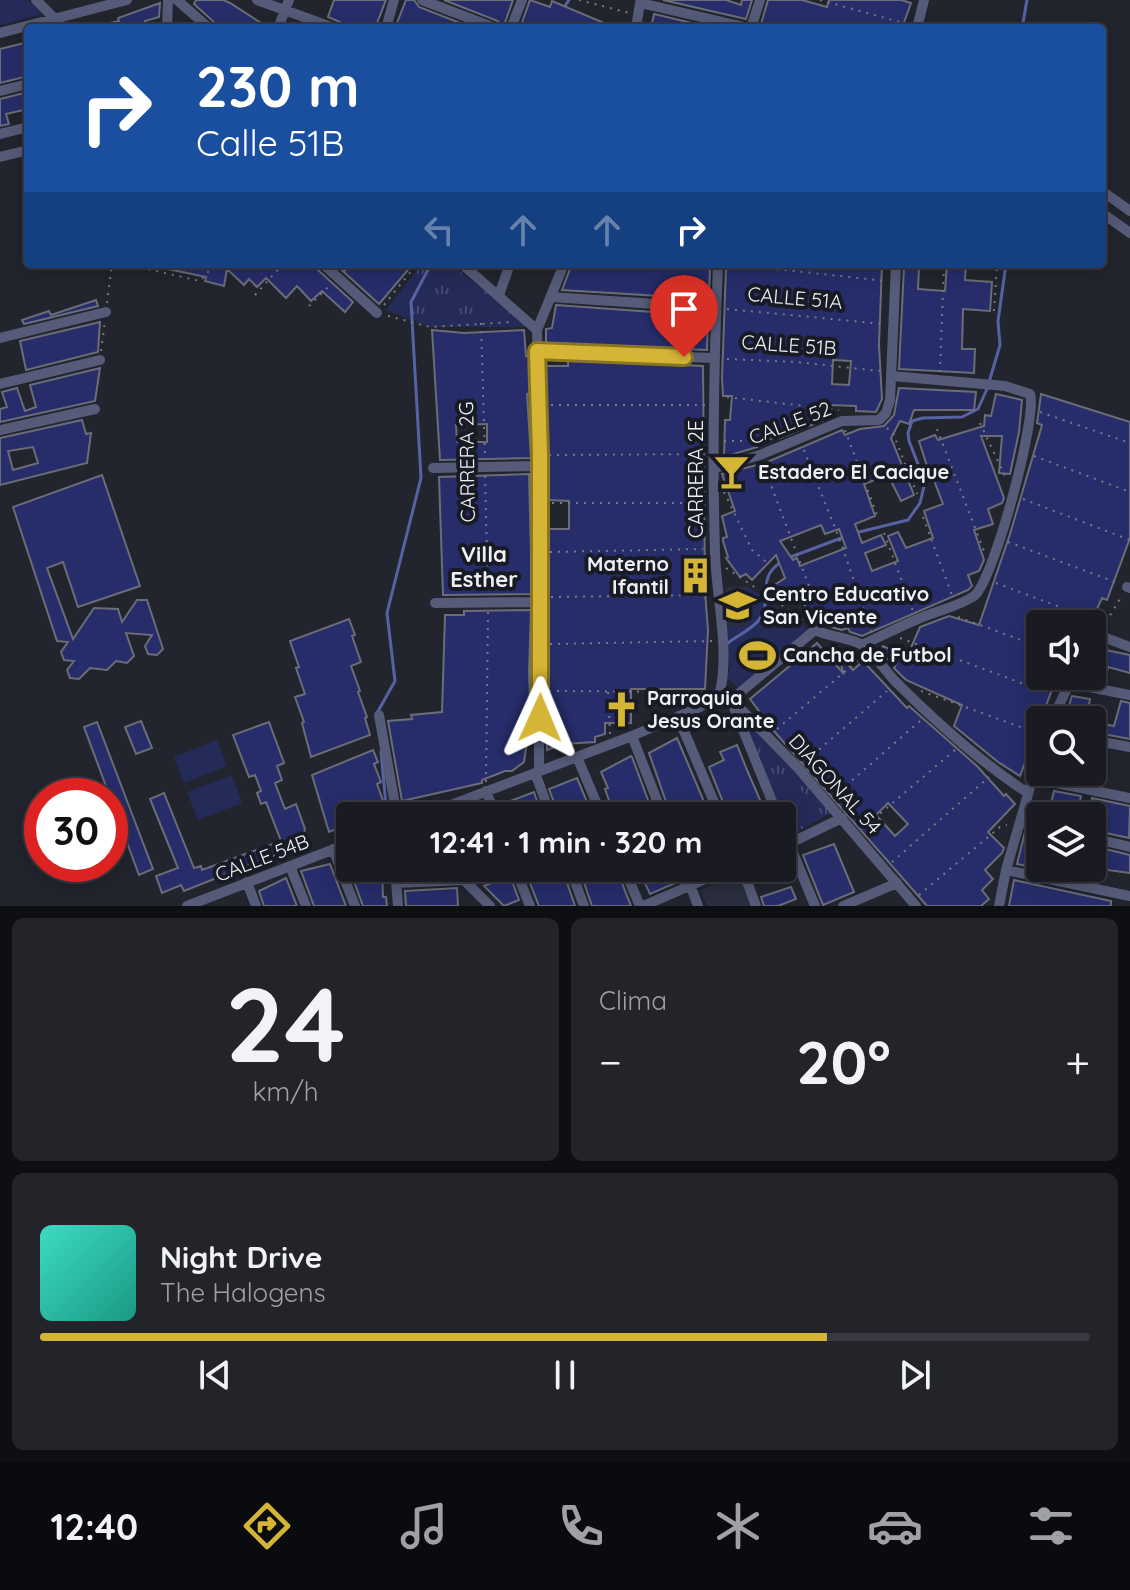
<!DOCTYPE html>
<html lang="es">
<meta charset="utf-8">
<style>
body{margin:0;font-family:Quicksand,sans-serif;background:#23242a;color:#f1f3f6;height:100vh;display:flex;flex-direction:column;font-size:30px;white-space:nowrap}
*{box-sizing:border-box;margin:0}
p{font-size:26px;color:#9fa1a5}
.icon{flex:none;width:44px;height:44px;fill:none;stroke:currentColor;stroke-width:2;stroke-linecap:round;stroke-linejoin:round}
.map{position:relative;height:906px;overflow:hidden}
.sheet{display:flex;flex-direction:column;gap:12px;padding:12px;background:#0e0f13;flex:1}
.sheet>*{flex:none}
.banner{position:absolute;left:24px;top:24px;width:1082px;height:244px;border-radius:8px;box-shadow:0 4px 20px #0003,0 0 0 2px #383940;background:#1a4fa0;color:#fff;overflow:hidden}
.fabs{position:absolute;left:1026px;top:610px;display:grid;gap:16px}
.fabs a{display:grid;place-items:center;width:80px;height:80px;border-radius:8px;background:#1a1b22;box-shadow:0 4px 20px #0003,0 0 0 2px #383940;font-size:40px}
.speed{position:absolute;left:24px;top:778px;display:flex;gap:16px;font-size:40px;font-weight:700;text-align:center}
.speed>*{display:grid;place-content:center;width:104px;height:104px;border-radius:50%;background:#1a1b22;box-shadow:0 4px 20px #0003,0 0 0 2px #383940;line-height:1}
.speed .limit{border:12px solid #d22;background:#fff;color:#111}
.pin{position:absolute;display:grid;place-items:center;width:68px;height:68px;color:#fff;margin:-82px -34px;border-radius:50% 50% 50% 0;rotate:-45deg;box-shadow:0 0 8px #0007}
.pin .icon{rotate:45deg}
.me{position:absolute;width:88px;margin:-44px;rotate:1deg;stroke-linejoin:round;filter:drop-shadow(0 0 6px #0008)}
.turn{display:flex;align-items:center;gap:28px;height:168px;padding:0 40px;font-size:36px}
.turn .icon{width:104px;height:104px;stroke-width:2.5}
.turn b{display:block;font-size:56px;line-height:68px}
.lanes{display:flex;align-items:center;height:76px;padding:0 40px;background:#0003;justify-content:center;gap:40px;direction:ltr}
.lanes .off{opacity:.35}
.big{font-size:60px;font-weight:700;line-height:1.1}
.sheet .tile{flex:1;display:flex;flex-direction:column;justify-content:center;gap:12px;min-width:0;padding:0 28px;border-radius:12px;background:#23242a}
.sheet .dial{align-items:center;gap:0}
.dial b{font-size:104px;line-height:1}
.song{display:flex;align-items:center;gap:24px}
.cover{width:96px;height:96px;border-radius:12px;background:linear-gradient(135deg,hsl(170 70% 55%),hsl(170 70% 35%))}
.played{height:8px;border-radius:4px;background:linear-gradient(90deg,#d5b535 75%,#383940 75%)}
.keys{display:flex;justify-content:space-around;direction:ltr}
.heat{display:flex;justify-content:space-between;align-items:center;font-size:44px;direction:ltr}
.sheet .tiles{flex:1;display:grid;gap:12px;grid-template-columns:1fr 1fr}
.tile:last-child{grid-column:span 2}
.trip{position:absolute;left:336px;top:802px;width:460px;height:80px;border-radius:8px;background:#1a1b22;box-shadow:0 4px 20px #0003,0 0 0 2px #383940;font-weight:700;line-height:80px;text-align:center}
.tab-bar{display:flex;height:128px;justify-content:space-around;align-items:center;background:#0a0b0e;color:#9fa1a5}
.tab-bar .icon{width:56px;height:56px}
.tab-bar .selected{color:#d5b535}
.tab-bar b{font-size:36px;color:#f1f3f6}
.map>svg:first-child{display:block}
.built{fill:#2a2e3d}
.grass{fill:url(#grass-tufts)}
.park{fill:#242b59}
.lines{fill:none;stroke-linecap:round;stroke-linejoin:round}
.stream{stroke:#5762a5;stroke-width:3}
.building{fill:#262d6a;stroke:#6a6d78;stroke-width:2;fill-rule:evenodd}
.path{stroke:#787a83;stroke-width:2;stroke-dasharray:2 6;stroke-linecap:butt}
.minor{stroke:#555b78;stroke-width:10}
.route-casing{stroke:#8a7622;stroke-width:20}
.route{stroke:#d5b535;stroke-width:14}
.labels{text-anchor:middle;stroke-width:8;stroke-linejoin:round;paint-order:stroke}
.street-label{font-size:20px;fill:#eef0f7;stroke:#191b24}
.poi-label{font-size:20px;font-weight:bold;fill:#eef0f7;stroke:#191b24;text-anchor:start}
.neighbourhood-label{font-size:22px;font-weight:bold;fill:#eef0f7;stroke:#191b24}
</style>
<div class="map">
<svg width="1130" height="906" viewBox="0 0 1130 906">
<defs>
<pattern id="grass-tufts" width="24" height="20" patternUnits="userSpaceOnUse" patternTransform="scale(2)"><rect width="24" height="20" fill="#242b59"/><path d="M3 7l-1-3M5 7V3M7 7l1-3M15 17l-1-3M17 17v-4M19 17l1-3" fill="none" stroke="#444a72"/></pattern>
</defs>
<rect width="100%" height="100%" fill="#22242e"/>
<path class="built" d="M747 586 748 625 726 627 725 587Z
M739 875 751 906H707L700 890Z"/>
<path class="grass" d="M422 264H451L529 327H430L386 310Z
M743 718 765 739 831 813 791 835Z"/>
<path class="park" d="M0 0H28L42 14 0 25Z
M747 586 810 630 740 690 727 677 730 668 726 627 748 625Z
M217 740 227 766 184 783 174 757Z
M790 772 816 814 798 826 771 783Z
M232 775 242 803 198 820 187 792Z"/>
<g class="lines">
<path class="stream" d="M563 9 569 0
M1022 28 1027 0
M855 533 908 520 920 503 925 482 909 441 908 433 912 421 923 418 962 417 978 409 987 389 1000 345 998 321 1006 264
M788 558 844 537
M728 643C737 636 752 629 759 620 774 600 755 579 781 562
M377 713 395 681 387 613 421 478 411 302 431 264
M381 752 387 816"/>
</g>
<path class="building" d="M196 0H223L230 3 269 28H217L214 22 194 4Z
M334 0H386L375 28H342L340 22 328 17Z
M406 0H414L419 7 473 28H425L418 25 417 28 408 24 405 28H395Z
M444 0H513L503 28 498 21Z
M530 0 550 7 552 1 616 28H566L554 23 552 28H520Z
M663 0H726L741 5 742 0H752L746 19Z
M768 0H802L827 7 829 0H901L911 3 902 28H771L761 24Z
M160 3 159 17 145 21 146 26 102 28 101 25 119 21 118 18Z
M654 14 713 28H651Z
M28 42V76L0 83V49Z
M28 92V109L6 114 9 124 0 126V99Z
M164 264H315L318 270 353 302 345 312 322 291 311 301 297 286 286 298 266 278 257 287 249 279 244 285 227 269 224 286 205 281 206 277 163 268Z
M335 264H413L379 304Z
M572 264H675L710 267 709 299 562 290Z
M755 264H882L879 345 882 399 876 412 856 411V406L830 405 831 417 780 438 754 440 757 447 724 457 725 420H730L732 396H723L722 378 726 268 754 269ZM833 360 851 361 849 385 832 384Z
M947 264H966L965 280 992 282 990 311 963 309 962 349H975L974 373 899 369 904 267 919 268 918 289 945 291Z
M96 300 98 306 24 324 22 320 49 311 51 315Z
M556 305 708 316 707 350 546 343V329L552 328Z
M100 322 98 352 26 370 20 341Z
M432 330 464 333 524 330 526 356H529L530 393 527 394 531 458 440 460ZM487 424V442H457L456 425Z
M568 360 703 366 705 592 708 630 705 689H631V723H605V734L595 737V742L563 744 547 750 548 529H569V501L548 500 546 366H568Z
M100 368 95 401 0 422V409L7 407 2 392 17 388 25 411 36 407 30 385Z
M899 388 976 392 974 410H914L909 424 900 421 891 438 914 495 901 501 888 475 864 484 875 516 855 524 862 543 881 535 886 545 865 553 872 571 898 561 888 536 898 532 906 548 933 538 924 511 943 504 932 475 926 477 922 468 927 466 919 441 935 435 938 440 984 426 985 415 991 416 996 394 1022 400 1019 432 1010 474 999 473 1002 436H981L1004 498 1002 503 988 509 993 524 974 530 984 560 979 571 968 575 972 586 968 590 862 636 850 632 848 628 842 630 827 626 821 611 809 616 799 591 780 599 770 588 785 578 776 555 752 580 746 574 740 577 726 558 728 557 723 541V538L727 537 722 516 735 511 722 474 765 463 842 430 845 435 860 429 884 426 894 415ZM821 525 825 534 839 529 846 548 800 566 797 558 793 560 780 541Z
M1041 394 1130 422V538L1107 600 1102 598 1090 624H1040V676H1057L1020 776 998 762 954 726 962 705 906 680 894 668 897 663 887 659 881 652 883 646 907 657 920 627 949 616 979 625 1010 534 1042 425 1037 423Z
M82 420 86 434 91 433 87 463 0 485V438ZM33 447 38 463 13 470 8 451Z
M529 474 532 594 443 595 439 477Z
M102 475 140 586 78 607 63 562 47 568 73 639 94 608 118 609 122 622 137 600H147L163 649 157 655 148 654 145 646 152 635 126 633 134 656 127 663 116 661 107 670 90 668 79 679 70 678 67 670 74 661 64 660 61 652 68 642 57 641 13 507Z
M531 610 529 672 531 734H528L524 762 512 771H505L482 780V783L402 801 388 721 412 719 411 715 442 712 445 615H464V611Z
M349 619 355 635 352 636 361 662 351 666 360 691 358 692 367 717 365 718 370 735 311 757 302 723 304 722 295 697 305 694 296 668 299 667 290 641Z
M817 643 844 674 837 653 853 670 863 661 907 708 909 706 977 766 1004 796 1006 794 1015 804 988 832 1004 848 1002 853 985 870 993 879 982 890 989 899 981 906H927L773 730 750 699ZM888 803 908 824 895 836 876 815Z
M1101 649 1130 655V673L1108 667 1105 682 1093 680Z
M1072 696 1090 699 1086 720H1071L1073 710 1068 709Z
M1121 701 1130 703V739L1092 732V722L1114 726Z
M141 721 152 748 136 754 125 727Z
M97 722 153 869 139 875 84 727Z
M269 722 284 763 277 766 282 780 275 783 285 809 296 804 305 829 300 845 184 891 181 885 162 893 156 876 178 868 150 799 164 793 194 868 201 866 202 870 281 841 266 802 261 804 257 793 261 791 255 775 249 777 233 735Z
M677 738 705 804 699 807 703 816H671L649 753Z
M737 745 747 770 767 816H749L747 810 729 816 723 802 709 767 724 760 720 752Z
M373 750 378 762 374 764 381 782 377 784 386 809 368 816H350V823L329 832 312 775Z
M631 756 632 757 654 816H617L614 806H611L605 789 608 788 601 772Z
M577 778 593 816H559L549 789Z
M1054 791 1081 796 1077 816H1048Z
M534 792 542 816H504L500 805Z
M1092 798 1130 806 1129 838 1092 830Z
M1025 832 1040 835V868H1086L1096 871 1093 880 1017 864Z
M834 844 854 892 823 905 803 855Z
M1093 846 1130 855V873L1092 868Z
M350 855V868H382L383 897H386L387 906H363L345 857Z
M330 864 346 906H314L301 871Z
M486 868H507L519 900 504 906 484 886 492 883Z
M524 868H562L575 906H539Z
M579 868H616L631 906H592Z
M638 868H676L680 881 650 894Z
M286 878 297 906H264L259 891Z
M1014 880 1111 901V906H1009Z
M791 887 796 899 778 906H764L761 897Z
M457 888 458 906H406L405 891Z"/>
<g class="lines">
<path class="path" d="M579 0 629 13
M820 0 907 24
M125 264 200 281 215 264
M729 264 886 281
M344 271 350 264
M255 295 283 264
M107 303 112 264
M384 305 417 264
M309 306 331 284
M727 309 884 324
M994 311 997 264
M388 316 430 327 512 322
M481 323 485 458
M101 351 105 322
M727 359 797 362 880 371
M940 372 944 264
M727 397 839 410
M551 405H705
M1040 412 1130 443
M980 423 1005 476
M887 428 893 433 917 494
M937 429 984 551
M845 430 877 515
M724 441H765
M804 450 841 543 871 631
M549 455 703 454
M1034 456 1130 492
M763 464 823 623
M485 476 488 594
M724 492 752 550 769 564
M1023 499 1130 540
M552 503H701
M923 517 952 595
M884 533 913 611
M1008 542 1118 583
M550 552 703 549
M726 568 756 588
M996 583 1105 624
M551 597 708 595
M775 600 806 623
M958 617 1040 647
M1106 622 1121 597
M900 638 1051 694
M550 644 712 641
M549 691 703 692
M921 691 1040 734
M608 692 610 734
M777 729 861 658
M807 760 887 691
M486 782 488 612
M834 796 920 721
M862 829 955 750
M892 862 989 777
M919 895 1000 827 1007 825"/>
<path class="minor" d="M36 0 55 19
M177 0 209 28
M257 0 334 28
M422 0 495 28
M167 28 168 0
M278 28 289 0
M386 28 394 0
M511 28 522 0
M636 28 640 3 749 28
M751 28 760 0
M917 28 924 0
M0 33 127 0
M0 91 28 84
M0 134 28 127
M0 157 28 150
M1102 191 1130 211
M1102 213 1130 233
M323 264 377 313
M462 264 537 330
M718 264C714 360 712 456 715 552 716 596 730 649 720 692
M499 295 510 264
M551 297 716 308
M0 338 106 312
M537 351 713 358
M0 384 100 360
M0 430 95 409
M433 468 540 466
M715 468 760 455 842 421 879 420 886 413 890 400 896 264
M1127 587 1130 588
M435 603 541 602
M1092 643 1098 635 1130 647
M862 645C882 636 902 625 923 617 939 610 960 606 974 596 993 583 1038 416 1030 394L1005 386 892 376
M1069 683 1130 695
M735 703 798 768 916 906
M379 715 397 816
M678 717 720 816
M1052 720 1073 676
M632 736 663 816
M1092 740 1130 747
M577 757 602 816
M539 771 540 503 537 330 564 264
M535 773 551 816
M1032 778 1130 798
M486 791 496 816
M422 816 632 736 700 707 720 692
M778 816 731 700 815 630C829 637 852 638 862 645 873 652 886 672 896 682 937 723 980 762 1028 793
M1020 822 1040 827
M782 826 815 906
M1092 838 1130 847
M782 847 842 818
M333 849 355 906
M290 866 306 906
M395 868 398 906
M452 868 490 906
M515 868 530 906
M570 868 584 906
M624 868 640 906
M684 868 698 906
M742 868 756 906
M1006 870 1130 896
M455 873 468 868
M247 882 256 906
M396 883 462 880
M187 906 350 843
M643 906 731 868
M843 906 897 883
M999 906 1006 870 1040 753"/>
</g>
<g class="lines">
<defs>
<path id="route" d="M540 718V455L537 351 684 357"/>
</defs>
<use href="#route" class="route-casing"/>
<use href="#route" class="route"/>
</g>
<defs>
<symbol id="bar-bare" viewBox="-9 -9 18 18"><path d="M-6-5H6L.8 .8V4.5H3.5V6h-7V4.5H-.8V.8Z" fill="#d5b535" stroke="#191b24" stroke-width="2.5" paint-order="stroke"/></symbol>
<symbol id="building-bare" viewBox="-9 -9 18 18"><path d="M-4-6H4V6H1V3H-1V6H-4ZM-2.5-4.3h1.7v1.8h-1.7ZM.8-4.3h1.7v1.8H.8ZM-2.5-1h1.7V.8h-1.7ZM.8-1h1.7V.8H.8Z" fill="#d5b535" stroke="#191b24" stroke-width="2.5" paint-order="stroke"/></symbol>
<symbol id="school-bare" viewBox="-9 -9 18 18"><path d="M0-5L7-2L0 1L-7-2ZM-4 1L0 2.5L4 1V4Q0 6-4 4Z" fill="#d5b535" stroke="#191b24" stroke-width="2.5" paint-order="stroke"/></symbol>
<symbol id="stadium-bare" viewBox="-9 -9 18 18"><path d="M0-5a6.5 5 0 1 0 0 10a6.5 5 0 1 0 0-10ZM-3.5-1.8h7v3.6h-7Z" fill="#d5b535" stroke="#191b24" stroke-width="2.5" paint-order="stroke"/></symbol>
<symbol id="church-bare" viewBox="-9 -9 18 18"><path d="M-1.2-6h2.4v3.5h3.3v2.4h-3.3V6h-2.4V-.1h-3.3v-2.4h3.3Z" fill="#d5b535" stroke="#191b24" stroke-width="2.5" paint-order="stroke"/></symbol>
</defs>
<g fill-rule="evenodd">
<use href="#bar-bare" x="706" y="446" width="51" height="51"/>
<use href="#building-bare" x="670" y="550" width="51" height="51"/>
<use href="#school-bare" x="712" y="580" width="51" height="51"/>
<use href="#stadium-bare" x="732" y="630" width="51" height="51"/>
<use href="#church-bare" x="596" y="684" width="51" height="51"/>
</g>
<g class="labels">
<g class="street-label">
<text transform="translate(795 298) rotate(5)" y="7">CALLE 51A</text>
<text transform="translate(789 345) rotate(4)" y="7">CALLE 51B</text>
<text transform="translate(790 423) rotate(-21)" y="7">CALLE 52</text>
<text transform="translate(467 462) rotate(-91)" y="7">CARRERA 2G</text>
<text transform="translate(696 479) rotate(-90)" y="7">CARRERA 2E</text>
<text transform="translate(835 784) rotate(48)" y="7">DIAGONAL 54</text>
<text transform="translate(262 858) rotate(-21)" y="7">CALLE 54B</text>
</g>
<g class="poi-label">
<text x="758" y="479">Estadero El Cacique</text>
<text x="669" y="571" text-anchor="end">Materno<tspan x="669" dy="23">Ifantil</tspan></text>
<text x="763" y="601">Centro Educativo<tspan x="763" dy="23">San Vicente</tspan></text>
<text x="783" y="662">Cancha de Futbol</text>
<text x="647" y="705">Parroquia<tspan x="647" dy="23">Jesus Orante</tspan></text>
</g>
<g class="neighbourhood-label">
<text x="484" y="562">Villa<tspan x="484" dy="25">Esther</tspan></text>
</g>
</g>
</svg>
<div class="fabs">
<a><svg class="icon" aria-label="sound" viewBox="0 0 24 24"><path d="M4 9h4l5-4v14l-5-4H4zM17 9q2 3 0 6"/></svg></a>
<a><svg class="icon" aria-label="search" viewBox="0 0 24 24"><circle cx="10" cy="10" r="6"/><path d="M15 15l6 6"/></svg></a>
<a><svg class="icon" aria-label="layers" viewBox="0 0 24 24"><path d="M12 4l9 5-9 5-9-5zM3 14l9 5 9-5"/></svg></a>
</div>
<div class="speed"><div class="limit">30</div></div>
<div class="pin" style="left:684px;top:357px;background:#d93025"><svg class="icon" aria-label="arrive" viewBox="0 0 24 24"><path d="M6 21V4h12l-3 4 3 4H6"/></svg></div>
<svg class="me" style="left:540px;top:718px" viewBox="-20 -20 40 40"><path d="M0-17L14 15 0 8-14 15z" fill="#d5b535" stroke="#fff" stroke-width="4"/></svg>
<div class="trip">12:41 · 1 min · 320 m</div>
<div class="banner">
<div class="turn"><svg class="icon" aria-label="right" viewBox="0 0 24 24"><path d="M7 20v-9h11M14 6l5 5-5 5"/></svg><div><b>230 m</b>Calle 51B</div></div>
<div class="lanes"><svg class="icon off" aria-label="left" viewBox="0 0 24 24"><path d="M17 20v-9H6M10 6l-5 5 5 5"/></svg><svg class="icon off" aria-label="ahead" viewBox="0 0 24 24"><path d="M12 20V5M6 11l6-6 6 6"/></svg><svg class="icon off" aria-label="ahead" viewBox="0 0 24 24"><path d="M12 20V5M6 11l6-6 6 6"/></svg><svg class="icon" aria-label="right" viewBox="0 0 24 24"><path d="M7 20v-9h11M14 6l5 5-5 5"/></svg></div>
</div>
</div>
<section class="sheet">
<div class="tiles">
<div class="tile dial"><b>24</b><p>km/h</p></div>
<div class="tile"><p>Clima</p>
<div class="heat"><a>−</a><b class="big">20°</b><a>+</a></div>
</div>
<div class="tile">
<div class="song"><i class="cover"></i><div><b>Night Drive</b><p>The Halogens</p></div></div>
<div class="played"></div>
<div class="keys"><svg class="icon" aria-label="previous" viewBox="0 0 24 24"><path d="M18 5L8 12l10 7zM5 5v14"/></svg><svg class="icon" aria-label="pause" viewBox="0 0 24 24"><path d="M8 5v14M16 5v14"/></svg><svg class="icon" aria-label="next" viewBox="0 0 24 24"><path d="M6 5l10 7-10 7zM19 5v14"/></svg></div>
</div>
</div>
</section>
<nav class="tab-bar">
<b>12:40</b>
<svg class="icon selected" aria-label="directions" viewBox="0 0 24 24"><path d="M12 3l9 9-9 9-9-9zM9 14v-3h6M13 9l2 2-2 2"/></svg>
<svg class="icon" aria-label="music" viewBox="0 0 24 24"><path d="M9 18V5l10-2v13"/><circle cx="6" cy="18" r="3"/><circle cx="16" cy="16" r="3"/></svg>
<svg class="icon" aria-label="phone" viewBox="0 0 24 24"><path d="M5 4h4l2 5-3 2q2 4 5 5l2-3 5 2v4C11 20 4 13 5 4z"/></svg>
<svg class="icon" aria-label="climate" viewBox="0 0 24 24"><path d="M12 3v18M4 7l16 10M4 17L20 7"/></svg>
<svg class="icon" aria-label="car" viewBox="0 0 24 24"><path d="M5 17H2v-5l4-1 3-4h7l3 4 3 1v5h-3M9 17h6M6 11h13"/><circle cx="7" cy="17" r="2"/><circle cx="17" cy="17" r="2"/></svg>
<svg class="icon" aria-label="filters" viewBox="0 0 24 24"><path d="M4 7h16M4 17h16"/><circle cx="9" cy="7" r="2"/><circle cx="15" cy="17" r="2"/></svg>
</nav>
